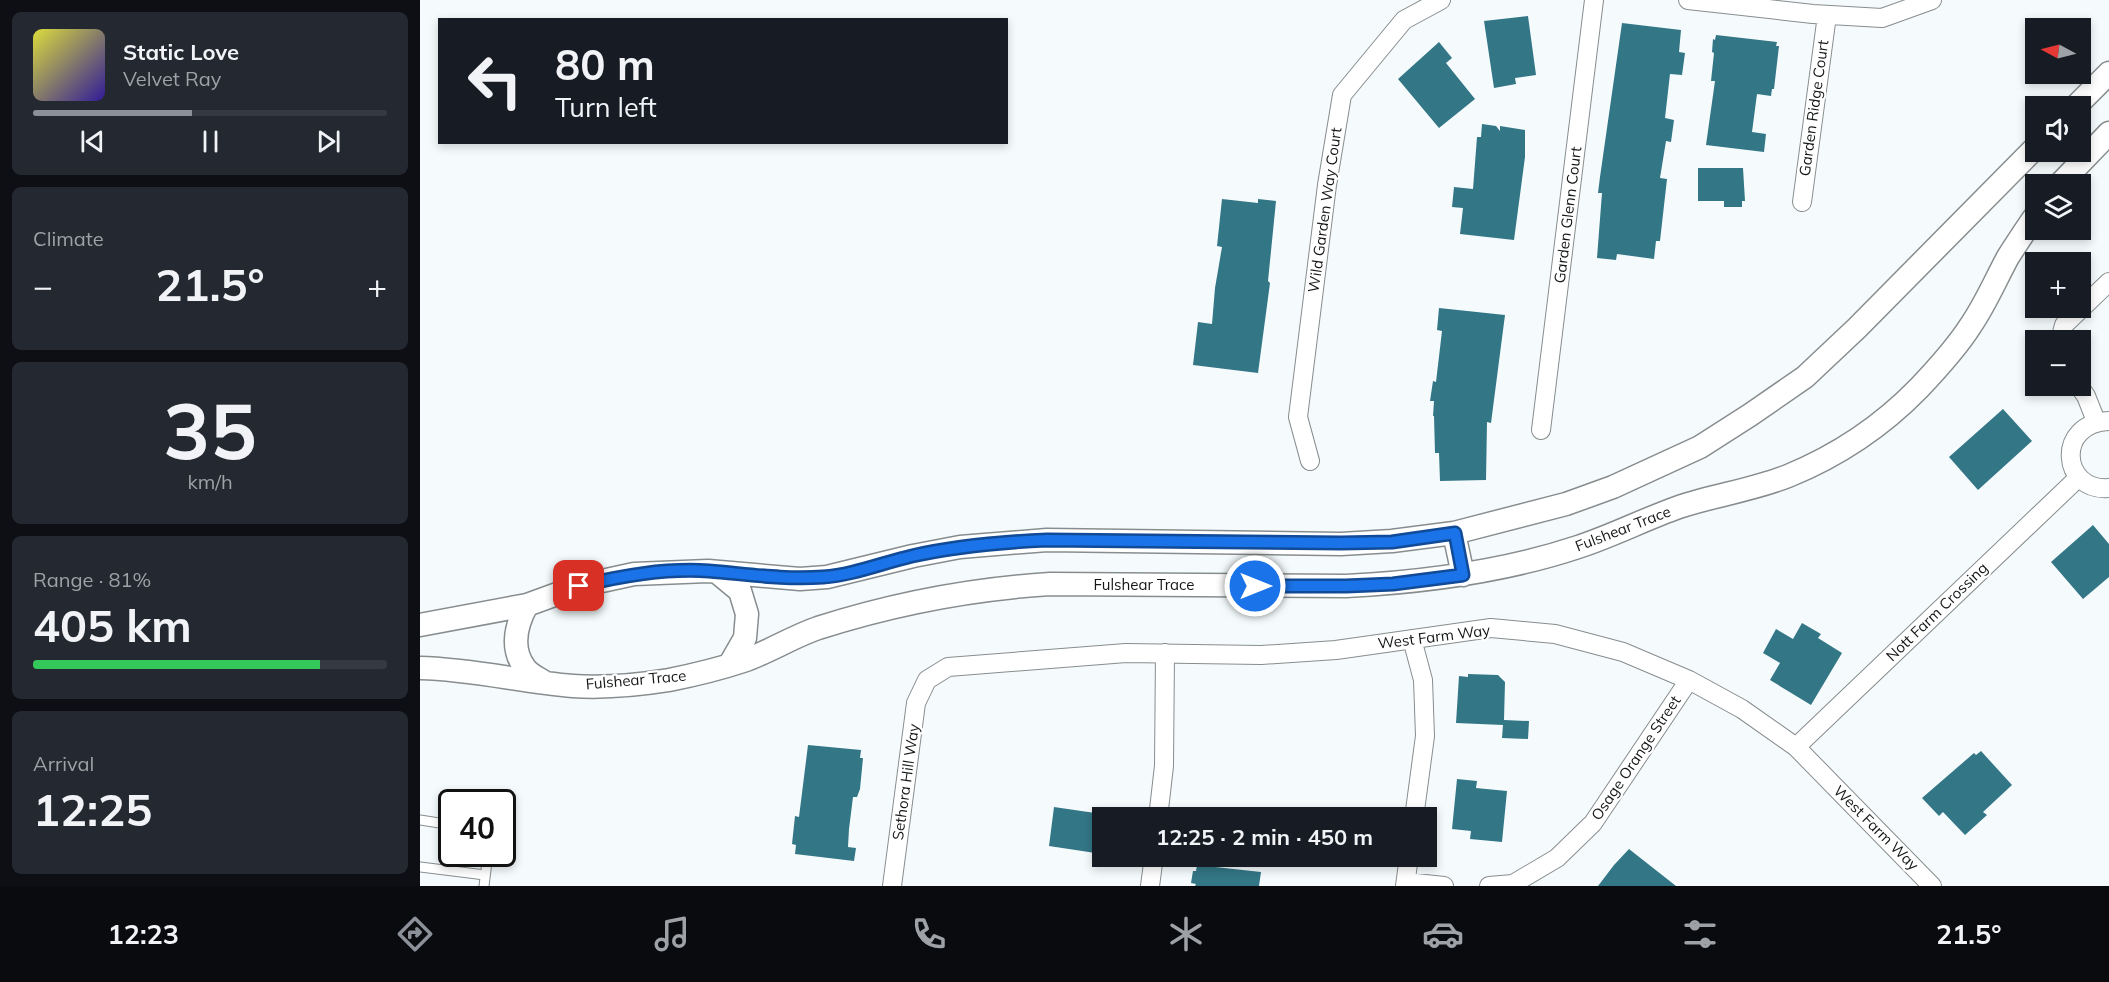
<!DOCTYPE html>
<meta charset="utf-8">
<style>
body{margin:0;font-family:Mulish,sans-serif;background:#242831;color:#f1f3f6;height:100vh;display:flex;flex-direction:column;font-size:22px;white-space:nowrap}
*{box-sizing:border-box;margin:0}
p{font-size:20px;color:#9ea1a6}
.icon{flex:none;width:33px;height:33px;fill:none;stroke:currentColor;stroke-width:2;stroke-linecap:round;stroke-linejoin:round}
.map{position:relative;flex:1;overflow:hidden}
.details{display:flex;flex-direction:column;gap:12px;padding:12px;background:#0d0f14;width:420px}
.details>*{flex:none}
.hud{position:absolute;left:18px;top:18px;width:570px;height:126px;border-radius:0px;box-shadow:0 3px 9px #0003;background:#171b24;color:#f1f3f6;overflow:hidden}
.needle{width:39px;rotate:277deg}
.tools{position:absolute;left:1605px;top:18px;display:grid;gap:12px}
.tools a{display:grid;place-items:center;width:66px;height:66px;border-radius:0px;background:#171b24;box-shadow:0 3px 9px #0003;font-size:30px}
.speed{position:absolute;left:18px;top:789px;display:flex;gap:12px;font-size:30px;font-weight:700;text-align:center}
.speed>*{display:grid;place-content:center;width:78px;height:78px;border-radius:50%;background:#171b24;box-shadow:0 3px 9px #0003;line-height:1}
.speed .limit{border:3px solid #111;border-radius:9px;background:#fff;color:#111}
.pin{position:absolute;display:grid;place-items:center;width:51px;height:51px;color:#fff;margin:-26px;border-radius:12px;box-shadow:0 3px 9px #0006}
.me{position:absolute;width:66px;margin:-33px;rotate:90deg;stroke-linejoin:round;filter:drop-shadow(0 0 4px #0008)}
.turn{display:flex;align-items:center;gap:21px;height:126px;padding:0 18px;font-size:27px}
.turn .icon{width:78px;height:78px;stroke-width:2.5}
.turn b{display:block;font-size:42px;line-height:51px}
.big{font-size:45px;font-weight:700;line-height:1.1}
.details .widget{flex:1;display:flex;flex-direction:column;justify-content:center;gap:9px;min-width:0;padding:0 21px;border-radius:9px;background:#242831}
.details .dial{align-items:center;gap:0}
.dial b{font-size:78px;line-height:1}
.song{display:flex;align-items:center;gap:18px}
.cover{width:72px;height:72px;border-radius:9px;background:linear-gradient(135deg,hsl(60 70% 55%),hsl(250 70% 35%))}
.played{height:6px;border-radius:3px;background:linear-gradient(90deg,#8c9099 45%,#363941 45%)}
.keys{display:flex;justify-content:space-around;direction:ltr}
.heat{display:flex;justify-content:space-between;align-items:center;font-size:33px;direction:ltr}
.charge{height:9px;border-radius:4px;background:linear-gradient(90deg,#34c759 81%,#363941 0)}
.trip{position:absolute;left:672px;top:807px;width:345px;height:60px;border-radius:0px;background:#171b24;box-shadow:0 3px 9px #0003;font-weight:700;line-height:60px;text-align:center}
.tab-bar{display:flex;height:96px;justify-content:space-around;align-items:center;background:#090b0e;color:#9ea1a6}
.tab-bar .icon{width:42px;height:42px}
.tab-bar .current{color:#8c9099}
.tab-bar b{font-size:27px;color:#f1f3f6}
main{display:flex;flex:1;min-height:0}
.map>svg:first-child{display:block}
.building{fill:#337686}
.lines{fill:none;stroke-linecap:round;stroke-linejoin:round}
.service-casing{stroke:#878d8e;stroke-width:11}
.minor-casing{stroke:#878d8e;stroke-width:20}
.tertiary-casing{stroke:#878d8e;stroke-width:25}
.service{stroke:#fff;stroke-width:9}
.minor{stroke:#fff;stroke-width:18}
.tertiary{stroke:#fff;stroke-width:22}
.route-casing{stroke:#114b97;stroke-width:15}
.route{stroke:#1a73e8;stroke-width:10}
.labels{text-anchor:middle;stroke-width:4.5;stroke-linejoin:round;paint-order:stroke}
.street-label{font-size:15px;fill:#141617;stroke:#fff}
</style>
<main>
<section class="details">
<div class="widget">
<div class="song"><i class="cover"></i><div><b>Static Love</b><p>Velvet Ray</p></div></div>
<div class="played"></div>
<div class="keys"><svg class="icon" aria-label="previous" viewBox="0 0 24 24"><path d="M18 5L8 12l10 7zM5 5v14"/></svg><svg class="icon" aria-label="pause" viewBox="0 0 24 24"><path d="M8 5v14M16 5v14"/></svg><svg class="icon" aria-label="next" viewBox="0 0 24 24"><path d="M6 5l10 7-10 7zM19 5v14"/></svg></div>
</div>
<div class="widget"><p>Climate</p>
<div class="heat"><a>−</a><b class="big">21.5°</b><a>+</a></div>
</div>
<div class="widget dial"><b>35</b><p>km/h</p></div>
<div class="widget"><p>Range · 81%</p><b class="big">405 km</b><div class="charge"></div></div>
<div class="widget"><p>Arrival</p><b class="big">12:25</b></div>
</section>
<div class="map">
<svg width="1689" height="886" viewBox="0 0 1689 886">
<rect width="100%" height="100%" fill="#f5fbfd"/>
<path class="building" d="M1108 16 1116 75 1095 78 1096 84 1074 88 1064 21Z
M1202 23 1261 30 1259 52 1265 53 1262 75 1250 74 1245 118 1254 120 1251 142 1246 141 1240 178 1247 179 1240 241H1236L1234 259 1197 254 1196 260 1177 258 1182 193H1178L1180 177Z
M1296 35 1357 42 1356 46H1359L1354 89H1352L1351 96 1337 94 1332 132 1346 134 1344 152 1286 145 1295 81H1291L1294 53 1292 52 1293 39 1295 40Z
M1019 42 1032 58 1026 63 1055 99 1019 128 978 79Z
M1062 124 1076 126 1080 131V126L1105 130V157L1094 240 1040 234 1043 208 1032 207 1034 187 1053 189 1057 137H1061Z
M1278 168H1323L1325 201H1322V207H1304V201H1278Z
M802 199 838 203V199L856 201 848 281 850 283 838 373 773 365 778 322 792 324 795 288 802 247 797 246Z
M1019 308 1085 315 1071 423 1067 422 1066 480 1020 481 1019 453H1015L1014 416H1013L1014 401H1010L1013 381 1016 382 1022 331 1017 330Z
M1583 409 1612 441 1558 490 1529 457Z
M1673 525 1689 544V577L1663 599 1631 562Z
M1382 623 1401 634 1398 638 1422 653 1391 705 1350 680 1360 663 1343 653 1356 629 1373 639Z
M1048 674 1078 675 1085 682 1084 720 1109 721 1108 739 1082 738 1083 725 1036 723 1039 676 1048 677Z
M388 745 441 750 440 758H443L440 789 437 797H433L429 829 428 847 436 848 434 861 375 854 376 845 372 844 375 816 379 817Z
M1561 751 1592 785 1563 812 1567 815 1545 835 1523 812 1519 816 1502 798 1554 753 1556 755Z
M1037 779 1057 781 1056 788 1087 791 1082 842 1050 839 1051 831 1032 829Z
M634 807 682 814V854L629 846Z
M1209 849 1256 886H1178L1194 865Z
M777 865 841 872 839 886H775L776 884 771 883 773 871H776Z"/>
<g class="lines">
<defs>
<path id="service" d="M0 820 32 825
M0 867 65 875
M64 886 68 854"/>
<path id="minor" d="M1268 0 1393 14 1462 18 1512 0
M1382 202 1407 15
M1640 340 1644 325 1689 282
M1659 386 1666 396 1676 421
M1689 421C1635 423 1641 492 1689 488
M1121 430 1174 0
M890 461 878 417 907 185 922 95 984 20 1021 0
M992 639 1003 680 1005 736 994 818
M1376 747 1659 477
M738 818 744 766 745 653
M986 882 1024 886
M472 886 496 703 507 680 528 667 706 653 841 655 916 650 1071 628 1135 634 1203 652 1269 680 1322 709 1376 747 1512 886
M730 886 734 856
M985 886 989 856
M1069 886 1093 884 1137 858 1173 823 1269 680"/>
<path id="tertiary" d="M1656 106 1689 73
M1640 184 1689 133
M1034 533 1043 575
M297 572 320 591 327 614 325 638 310 664
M107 605C96 625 90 648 105 668 109 674 118 678 124 682
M0 625 107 605 159 586 214 574 288 571 380 579 407 577 493 556 540 547 627 540 921 544 972 541 1034 533 1146 504 1193 487 1280 447 1330 415 1385 377 1437 328 1616 147
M0 668C52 669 102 682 153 686 184 688 218 685 249 680 274 675 299 669 323 661 349 652 372 637 398 628 473 604 552 589 630 584L926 586C1004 582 1083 572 1158 547 1192 536 1225 519 1259 507 1295 495 1333 490 1368 476 1417 456 1463 425 1499 388 1518 368 1537 347 1551 325 1566 303 1576 279 1588 257 1597 243 1606 229 1616 215"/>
</defs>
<use href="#service" class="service-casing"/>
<use href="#minor" class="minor-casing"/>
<use href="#tertiary" class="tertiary-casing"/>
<use href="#service" class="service"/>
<use href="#minor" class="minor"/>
<use href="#tertiary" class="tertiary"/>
</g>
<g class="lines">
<defs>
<path id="route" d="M159 586C201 576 245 568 289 571 327 574 365 580 403 577 433 575 462 563 492 556 536 546 582 542 627 540L921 543 972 542 1035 533 1043 575 973 584 926 586H835"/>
</defs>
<use href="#route" class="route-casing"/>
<use href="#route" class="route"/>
</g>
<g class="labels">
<g class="street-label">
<text transform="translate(1394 108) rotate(-82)" y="5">Garden Ridge Court</text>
<text transform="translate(905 210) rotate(-82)" y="5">Wild Garden Way Court</text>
<text transform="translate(1148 215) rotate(-83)" y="5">Garden Glenn Court</text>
<text transform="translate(1203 529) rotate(-21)" y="5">Fulshear Trace</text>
<text x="724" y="590">Fulshear Trace</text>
<text transform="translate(1517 612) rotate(-44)" y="5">Nott Farm Crossing</text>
<text transform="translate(1014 637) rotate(-7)" y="5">West Farm Way</text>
<text transform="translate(216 680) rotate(-5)" y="5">Fulshear Trace</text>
<text transform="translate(1216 758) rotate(-56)" y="5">Osage Orange Street</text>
<text transform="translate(486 782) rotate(-82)" y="5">Sethora Hill Way</text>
<text transform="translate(1456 828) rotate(45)" y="5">West Farm Way</text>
</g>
</g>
</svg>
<div class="tools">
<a><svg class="needle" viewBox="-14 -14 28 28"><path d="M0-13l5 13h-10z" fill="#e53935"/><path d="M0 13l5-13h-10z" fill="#9ea1a6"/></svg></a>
<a><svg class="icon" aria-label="sound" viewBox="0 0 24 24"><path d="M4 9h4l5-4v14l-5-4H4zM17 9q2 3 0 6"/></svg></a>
<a><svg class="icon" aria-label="layers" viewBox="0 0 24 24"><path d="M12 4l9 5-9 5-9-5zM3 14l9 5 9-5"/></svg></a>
<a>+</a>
<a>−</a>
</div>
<div class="speed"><div class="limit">40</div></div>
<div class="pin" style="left:159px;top:586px;background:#d93025"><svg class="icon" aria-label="arrive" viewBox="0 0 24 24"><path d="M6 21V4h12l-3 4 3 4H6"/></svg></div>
<svg class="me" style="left:835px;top:586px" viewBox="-20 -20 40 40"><circle r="17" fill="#1a73e8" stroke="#fff" stroke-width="3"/><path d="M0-11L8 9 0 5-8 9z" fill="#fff"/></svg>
<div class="trip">12:25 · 2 min · 450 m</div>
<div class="hud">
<div class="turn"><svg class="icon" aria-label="left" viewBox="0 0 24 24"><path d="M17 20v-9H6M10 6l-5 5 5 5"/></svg><div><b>80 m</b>Turn left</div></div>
</div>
</div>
</main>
<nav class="tab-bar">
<b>12:23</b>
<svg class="icon current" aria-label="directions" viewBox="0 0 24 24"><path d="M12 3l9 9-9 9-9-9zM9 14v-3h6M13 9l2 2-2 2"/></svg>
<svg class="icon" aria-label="music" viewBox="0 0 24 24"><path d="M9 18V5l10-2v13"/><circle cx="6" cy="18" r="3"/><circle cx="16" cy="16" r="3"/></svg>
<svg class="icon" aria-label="phone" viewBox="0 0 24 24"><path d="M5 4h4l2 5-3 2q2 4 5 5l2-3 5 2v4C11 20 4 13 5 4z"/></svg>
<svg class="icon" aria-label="climate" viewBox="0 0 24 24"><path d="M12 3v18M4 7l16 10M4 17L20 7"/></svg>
<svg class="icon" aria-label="car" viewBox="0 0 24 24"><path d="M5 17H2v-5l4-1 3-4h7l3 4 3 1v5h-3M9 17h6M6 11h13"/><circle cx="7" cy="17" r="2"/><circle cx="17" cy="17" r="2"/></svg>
<svg class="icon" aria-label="filters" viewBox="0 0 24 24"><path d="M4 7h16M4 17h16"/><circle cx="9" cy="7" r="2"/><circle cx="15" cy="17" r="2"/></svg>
<b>21.5°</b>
</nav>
